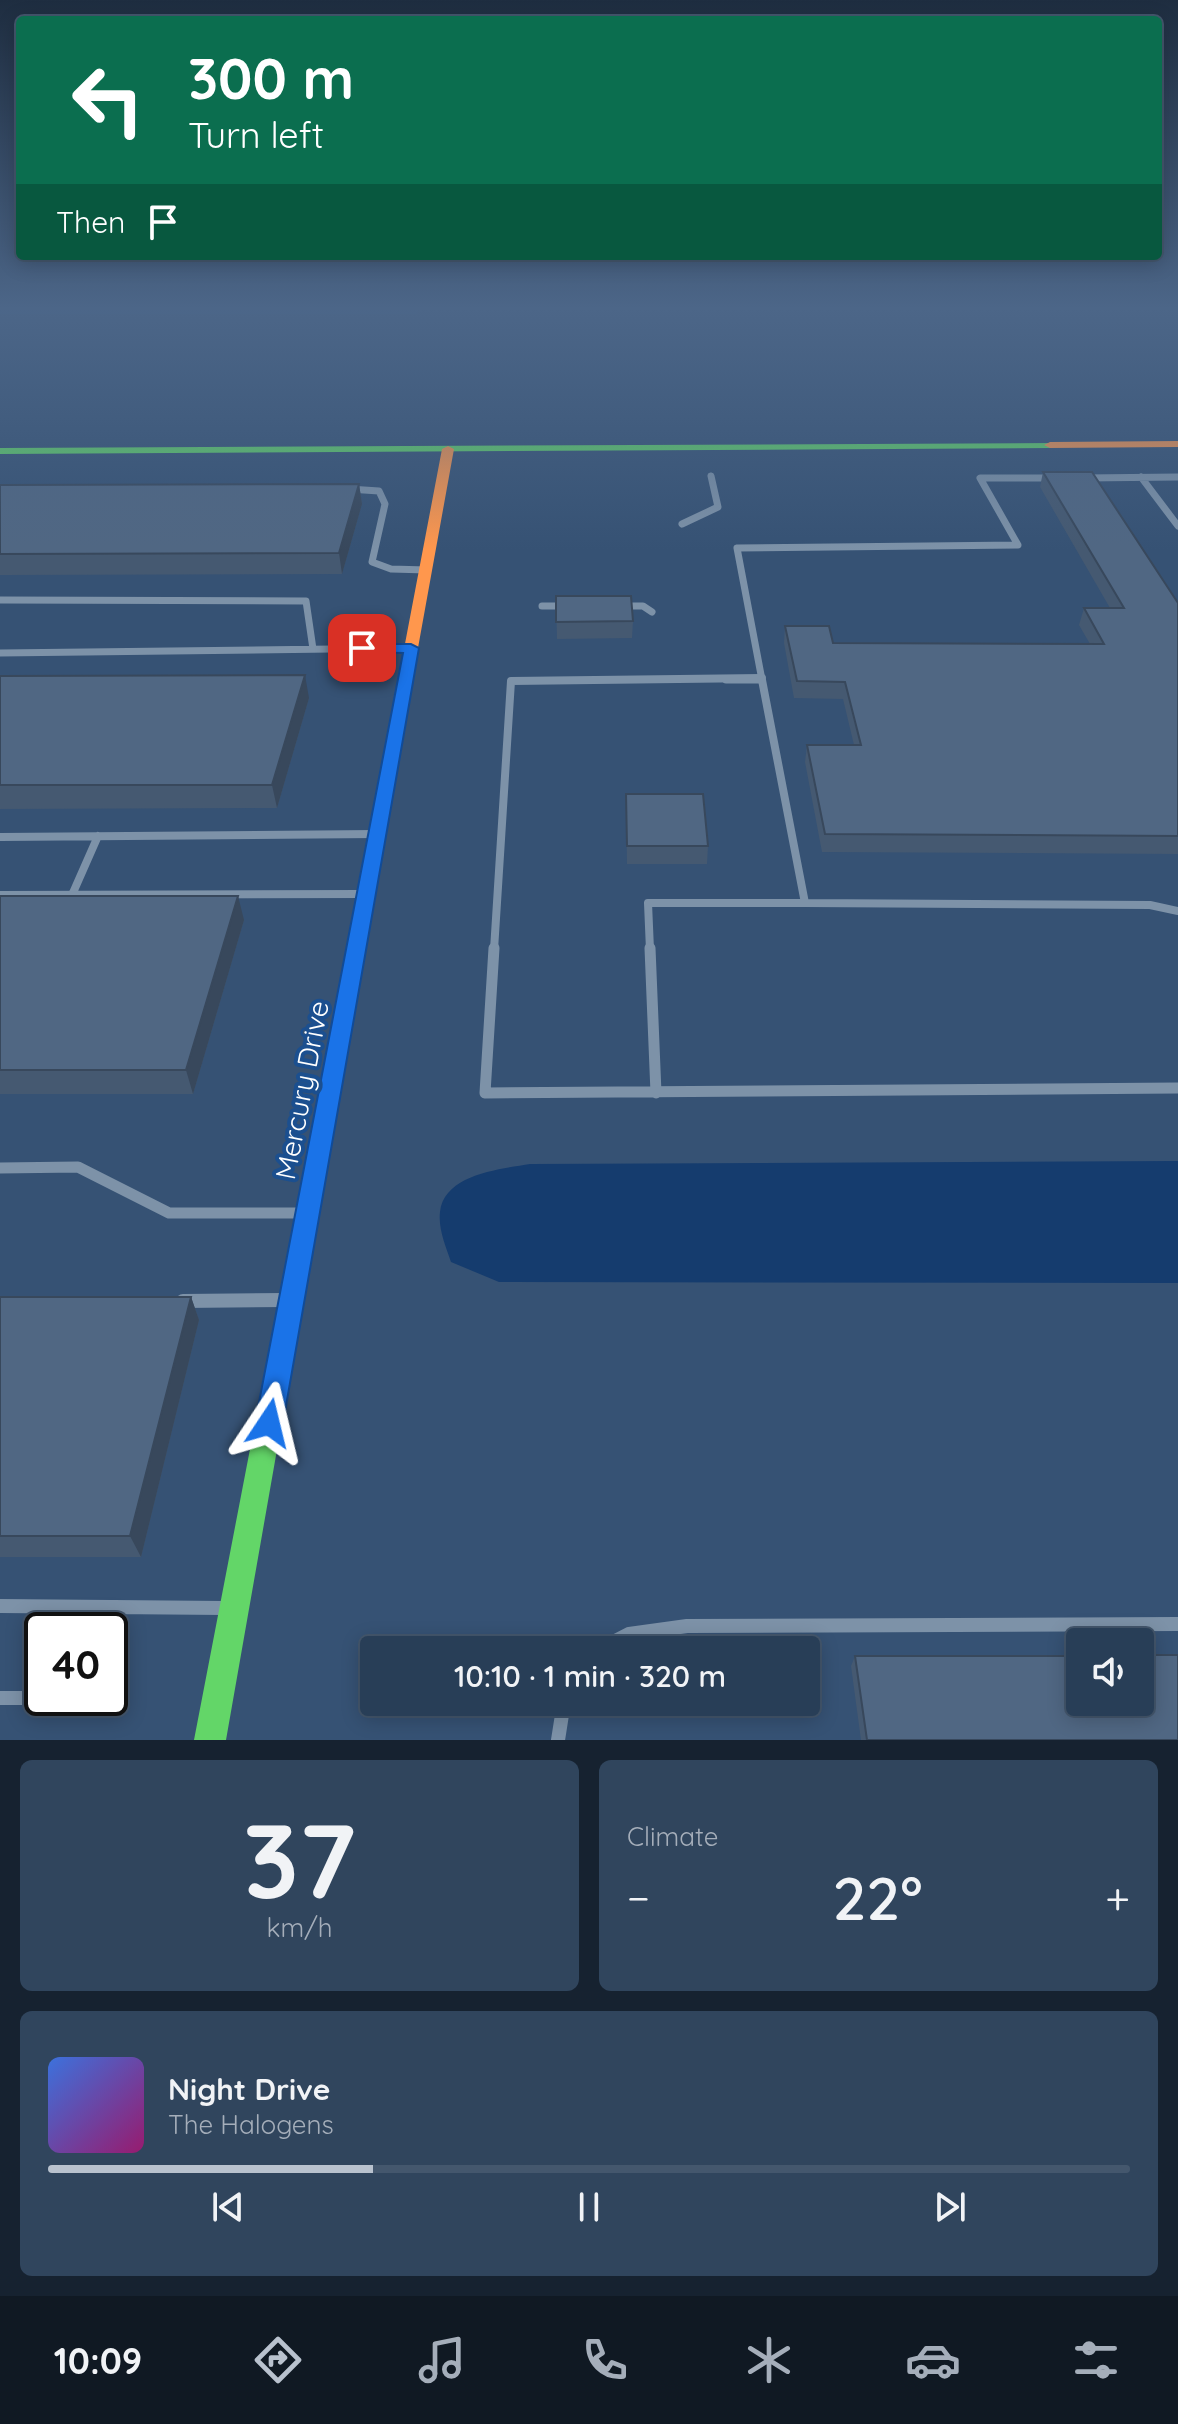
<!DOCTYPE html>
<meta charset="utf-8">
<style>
body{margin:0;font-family:Quicksand,sans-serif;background:#30455d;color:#f1f3f6;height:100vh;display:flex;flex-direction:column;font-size:30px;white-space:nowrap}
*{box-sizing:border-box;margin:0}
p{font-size:26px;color:#a5aeba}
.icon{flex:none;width:44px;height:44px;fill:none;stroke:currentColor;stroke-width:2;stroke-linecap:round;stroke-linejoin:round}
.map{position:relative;height:1740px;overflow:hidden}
.side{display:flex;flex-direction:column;gap:20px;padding:20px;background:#162230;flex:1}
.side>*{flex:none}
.top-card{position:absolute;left:16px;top:16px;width:1146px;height:244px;border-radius:8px;box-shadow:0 4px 20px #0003,0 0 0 2px #44576d;background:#0b6e4f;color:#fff;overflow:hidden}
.controls{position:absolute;left:1066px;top:1628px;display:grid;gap:16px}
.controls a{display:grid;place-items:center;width:88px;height:88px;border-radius:8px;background:#283e57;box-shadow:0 4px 20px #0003,0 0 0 2px #44576d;font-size:40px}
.speed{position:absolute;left:24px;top:1612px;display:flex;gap:16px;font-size:40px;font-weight:700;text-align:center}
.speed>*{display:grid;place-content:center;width:104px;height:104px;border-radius:50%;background:#283e57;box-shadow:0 4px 20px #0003,0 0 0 2px #44576d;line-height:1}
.speed .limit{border:4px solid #111;border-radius:12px;background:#fff;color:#111}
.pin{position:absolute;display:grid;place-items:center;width:68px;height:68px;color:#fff;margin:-34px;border-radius:16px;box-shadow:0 4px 12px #0006}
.me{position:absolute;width:88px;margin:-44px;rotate:10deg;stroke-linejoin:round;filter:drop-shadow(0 0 6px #0008)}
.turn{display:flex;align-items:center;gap:28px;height:168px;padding:0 40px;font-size:36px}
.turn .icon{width:104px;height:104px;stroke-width:2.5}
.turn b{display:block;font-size:56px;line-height:68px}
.then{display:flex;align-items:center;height:76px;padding:0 40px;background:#0003;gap:16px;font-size:30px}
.big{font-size:60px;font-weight:600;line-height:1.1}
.side .tile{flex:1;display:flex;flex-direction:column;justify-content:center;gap:12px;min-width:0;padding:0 28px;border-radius:12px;background:#30455d}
.side .dial{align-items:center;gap:0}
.dial b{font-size:104px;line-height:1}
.song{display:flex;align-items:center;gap:24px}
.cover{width:96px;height:96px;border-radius:12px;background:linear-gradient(135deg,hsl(220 70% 55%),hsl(320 70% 35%))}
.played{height:8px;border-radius:4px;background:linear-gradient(90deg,#b9c2ce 30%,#44576d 30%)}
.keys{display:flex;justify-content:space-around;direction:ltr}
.heat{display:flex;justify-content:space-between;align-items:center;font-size:44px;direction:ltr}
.side .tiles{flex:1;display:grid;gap:20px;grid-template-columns:1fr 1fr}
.tile:last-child{grid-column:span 2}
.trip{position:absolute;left:360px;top:1636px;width:460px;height:80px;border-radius:8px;background:#283e57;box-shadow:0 4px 20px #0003,0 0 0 2px #44576d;font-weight:600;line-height:80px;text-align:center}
.tab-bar{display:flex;height:128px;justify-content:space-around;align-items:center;background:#101923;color:#a5aeba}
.tab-bar .icon{width:56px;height:56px}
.tab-bar .selected{color:#b9c2ce}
.tab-bar b{font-size:36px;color:#f1f3f6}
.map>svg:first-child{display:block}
.green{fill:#265fa1}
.water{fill:#153c6e}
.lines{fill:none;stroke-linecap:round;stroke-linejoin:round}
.lane-far3{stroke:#7d92a8;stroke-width:7}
.lane-far2{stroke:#7d92a8;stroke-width:8}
.lane-far1{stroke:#7d92a8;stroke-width:11}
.lane{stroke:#7d92a8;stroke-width:14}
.fast{fill:#63d668;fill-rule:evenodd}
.slow{fill:#ff974d;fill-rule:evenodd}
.wall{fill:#455971}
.shaded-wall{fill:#38485c}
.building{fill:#506783;stroke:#38485c;stroke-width:2}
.route{fill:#1a73e8;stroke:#114b97;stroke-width:2}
.labels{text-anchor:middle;stroke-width:8;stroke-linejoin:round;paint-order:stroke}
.street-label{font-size:28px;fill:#fff;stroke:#1b4f8f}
</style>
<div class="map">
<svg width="1178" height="1740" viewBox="0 0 1178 1740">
<rect width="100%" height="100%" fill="#365274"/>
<path class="green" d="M0 306 43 308 420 306 417 314H0Z"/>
<path class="water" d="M1178 1161V1283L499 1282 451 1262C446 1247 438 1229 440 1212 444 1174 501 1169 530 1164Z"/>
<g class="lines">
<path class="lane-far3" d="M1141 477 1178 526
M1085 478 1178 477
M349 489 379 491 385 504 372 562 391 569 427 570
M682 524 718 507 711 476
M0 600 306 601 313 649
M542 606H566
M621 606H643L652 612
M0 653 411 648
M726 680H762L737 548 1018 545 980 478H1055"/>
<path class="lane-far2" d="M762 680 805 903 1150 905 1178 911
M0 837 377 834
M0 895 364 894
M72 895 98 836
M494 950 511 681 762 678
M650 950 648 903H805"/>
<path class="lane-far1" d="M494 948 485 1093 1178 1088
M650 948 656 1093
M0 1168 78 1167 169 1213H301"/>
<path class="lane" d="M183 1301 285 1300
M0 1606 223 1608
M109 1630 116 1607
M598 1650 629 1634 687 1626 1178 1624
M0 1698H91
M558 1740 564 1702"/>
<path class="fast" d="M1054 443V447L1050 448 0 454V448Z
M407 666 414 670 226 1740H194L400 670Z"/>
<path class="slow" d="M1178 441V447L1050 448 1044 445 1050 442Z
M448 446 454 449 414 670 407 674 400 670 442 449Z"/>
</g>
<path class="wall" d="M70 306H114L71 308Z
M1043 472 1178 603V854L822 852 805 762 807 745H854L843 699 794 698 784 643 785 626 833 643 1090 644 1079 625 1084 608H1110L1040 487Z
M359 484 362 504 342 574 0 575V485Z
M556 596 633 621 632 638 557 639Z
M0 676 309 698 277 808 0 809Z
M626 794 708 846 707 864H627Z
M0 896 244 920 193 1094H0Z
M0 1297H191L199 1320 141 1557H0Z
M855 1656 1178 1740H861L851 1666Z"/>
<path class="shaded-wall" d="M359 484 362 504 342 574 339 553Z
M305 675 309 698 277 808 272 785Z
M238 896 244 920 193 1094 186 1070Z
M191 1297 199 1320 141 1557 130 1536Z"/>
<path class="building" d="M1043 472H1092L1178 603V836L825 834 807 745H861L845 682 797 681 785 626H829L833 643 1104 644 1084 608H1124Z
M359 484 339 553 0 554V485Z
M556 596H631L633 621 556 622Z
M305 675 272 785H0V676Z
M626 794H703L708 846H627Z
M0 896H238L186 1070H0Z
M0 1297H191L130 1536H0Z
M1140 1655H1178V1740H867L855 1656H1080V1702H1140Z"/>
<linearGradient id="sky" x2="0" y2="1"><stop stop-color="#1e2d40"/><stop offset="0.56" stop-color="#4c6688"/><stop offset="1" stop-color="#4c6688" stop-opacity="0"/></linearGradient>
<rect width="1178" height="550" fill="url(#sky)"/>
<path class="route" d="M362 644H411L419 648 283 1423 279 1433 269 1436 259 1433 255 1423 403 653 357 652V645Z"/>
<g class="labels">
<g class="street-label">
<text transform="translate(302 1090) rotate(-79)" y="10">Mercury Drive</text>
</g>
</g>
</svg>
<div class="controls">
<a><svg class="icon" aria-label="sound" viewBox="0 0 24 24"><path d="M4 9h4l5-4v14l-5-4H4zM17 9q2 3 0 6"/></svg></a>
</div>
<div class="speed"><div class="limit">40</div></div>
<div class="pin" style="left:362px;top:648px;background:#d93025"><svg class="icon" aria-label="arrive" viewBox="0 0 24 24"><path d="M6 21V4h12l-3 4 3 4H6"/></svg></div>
<svg class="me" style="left:269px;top:1423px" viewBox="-20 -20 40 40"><path d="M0-17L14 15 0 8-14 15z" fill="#1a73e8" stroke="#fff" stroke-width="4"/></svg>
<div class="trip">10:10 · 1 min · 320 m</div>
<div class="top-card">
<div class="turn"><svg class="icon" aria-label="left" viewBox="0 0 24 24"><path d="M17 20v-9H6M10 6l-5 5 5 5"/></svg><div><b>300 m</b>Turn left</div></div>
<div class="then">Then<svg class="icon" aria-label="arrive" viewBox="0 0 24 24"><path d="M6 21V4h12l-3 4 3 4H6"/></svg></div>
</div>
</div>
<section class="side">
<div class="tiles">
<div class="tile dial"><b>37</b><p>km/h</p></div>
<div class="tile"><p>Climate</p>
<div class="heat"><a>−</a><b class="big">22°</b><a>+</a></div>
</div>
<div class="tile">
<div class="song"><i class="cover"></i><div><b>Night Drive</b><p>The Halogens</p></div></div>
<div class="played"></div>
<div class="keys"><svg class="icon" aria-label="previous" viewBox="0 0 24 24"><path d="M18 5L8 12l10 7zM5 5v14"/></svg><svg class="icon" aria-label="pause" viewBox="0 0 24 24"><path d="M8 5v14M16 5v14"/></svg><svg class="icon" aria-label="next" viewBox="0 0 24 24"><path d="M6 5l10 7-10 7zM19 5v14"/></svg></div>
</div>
</div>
</section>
<nav class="tab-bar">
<b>10:09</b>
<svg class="icon selected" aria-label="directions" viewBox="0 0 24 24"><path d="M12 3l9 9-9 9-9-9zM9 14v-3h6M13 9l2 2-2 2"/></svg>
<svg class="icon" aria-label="music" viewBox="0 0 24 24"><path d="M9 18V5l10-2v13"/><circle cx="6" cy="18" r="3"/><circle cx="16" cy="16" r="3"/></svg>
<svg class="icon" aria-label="phone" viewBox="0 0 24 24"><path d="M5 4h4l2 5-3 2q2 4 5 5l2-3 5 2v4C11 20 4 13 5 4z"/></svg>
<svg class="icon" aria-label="climate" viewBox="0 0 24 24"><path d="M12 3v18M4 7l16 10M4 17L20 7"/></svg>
<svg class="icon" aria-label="car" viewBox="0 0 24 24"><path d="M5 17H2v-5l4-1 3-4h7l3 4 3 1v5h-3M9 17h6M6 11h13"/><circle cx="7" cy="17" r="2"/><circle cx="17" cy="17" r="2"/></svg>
<svg class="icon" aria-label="filters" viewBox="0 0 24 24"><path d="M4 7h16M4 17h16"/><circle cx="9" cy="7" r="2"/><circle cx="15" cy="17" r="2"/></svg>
</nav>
